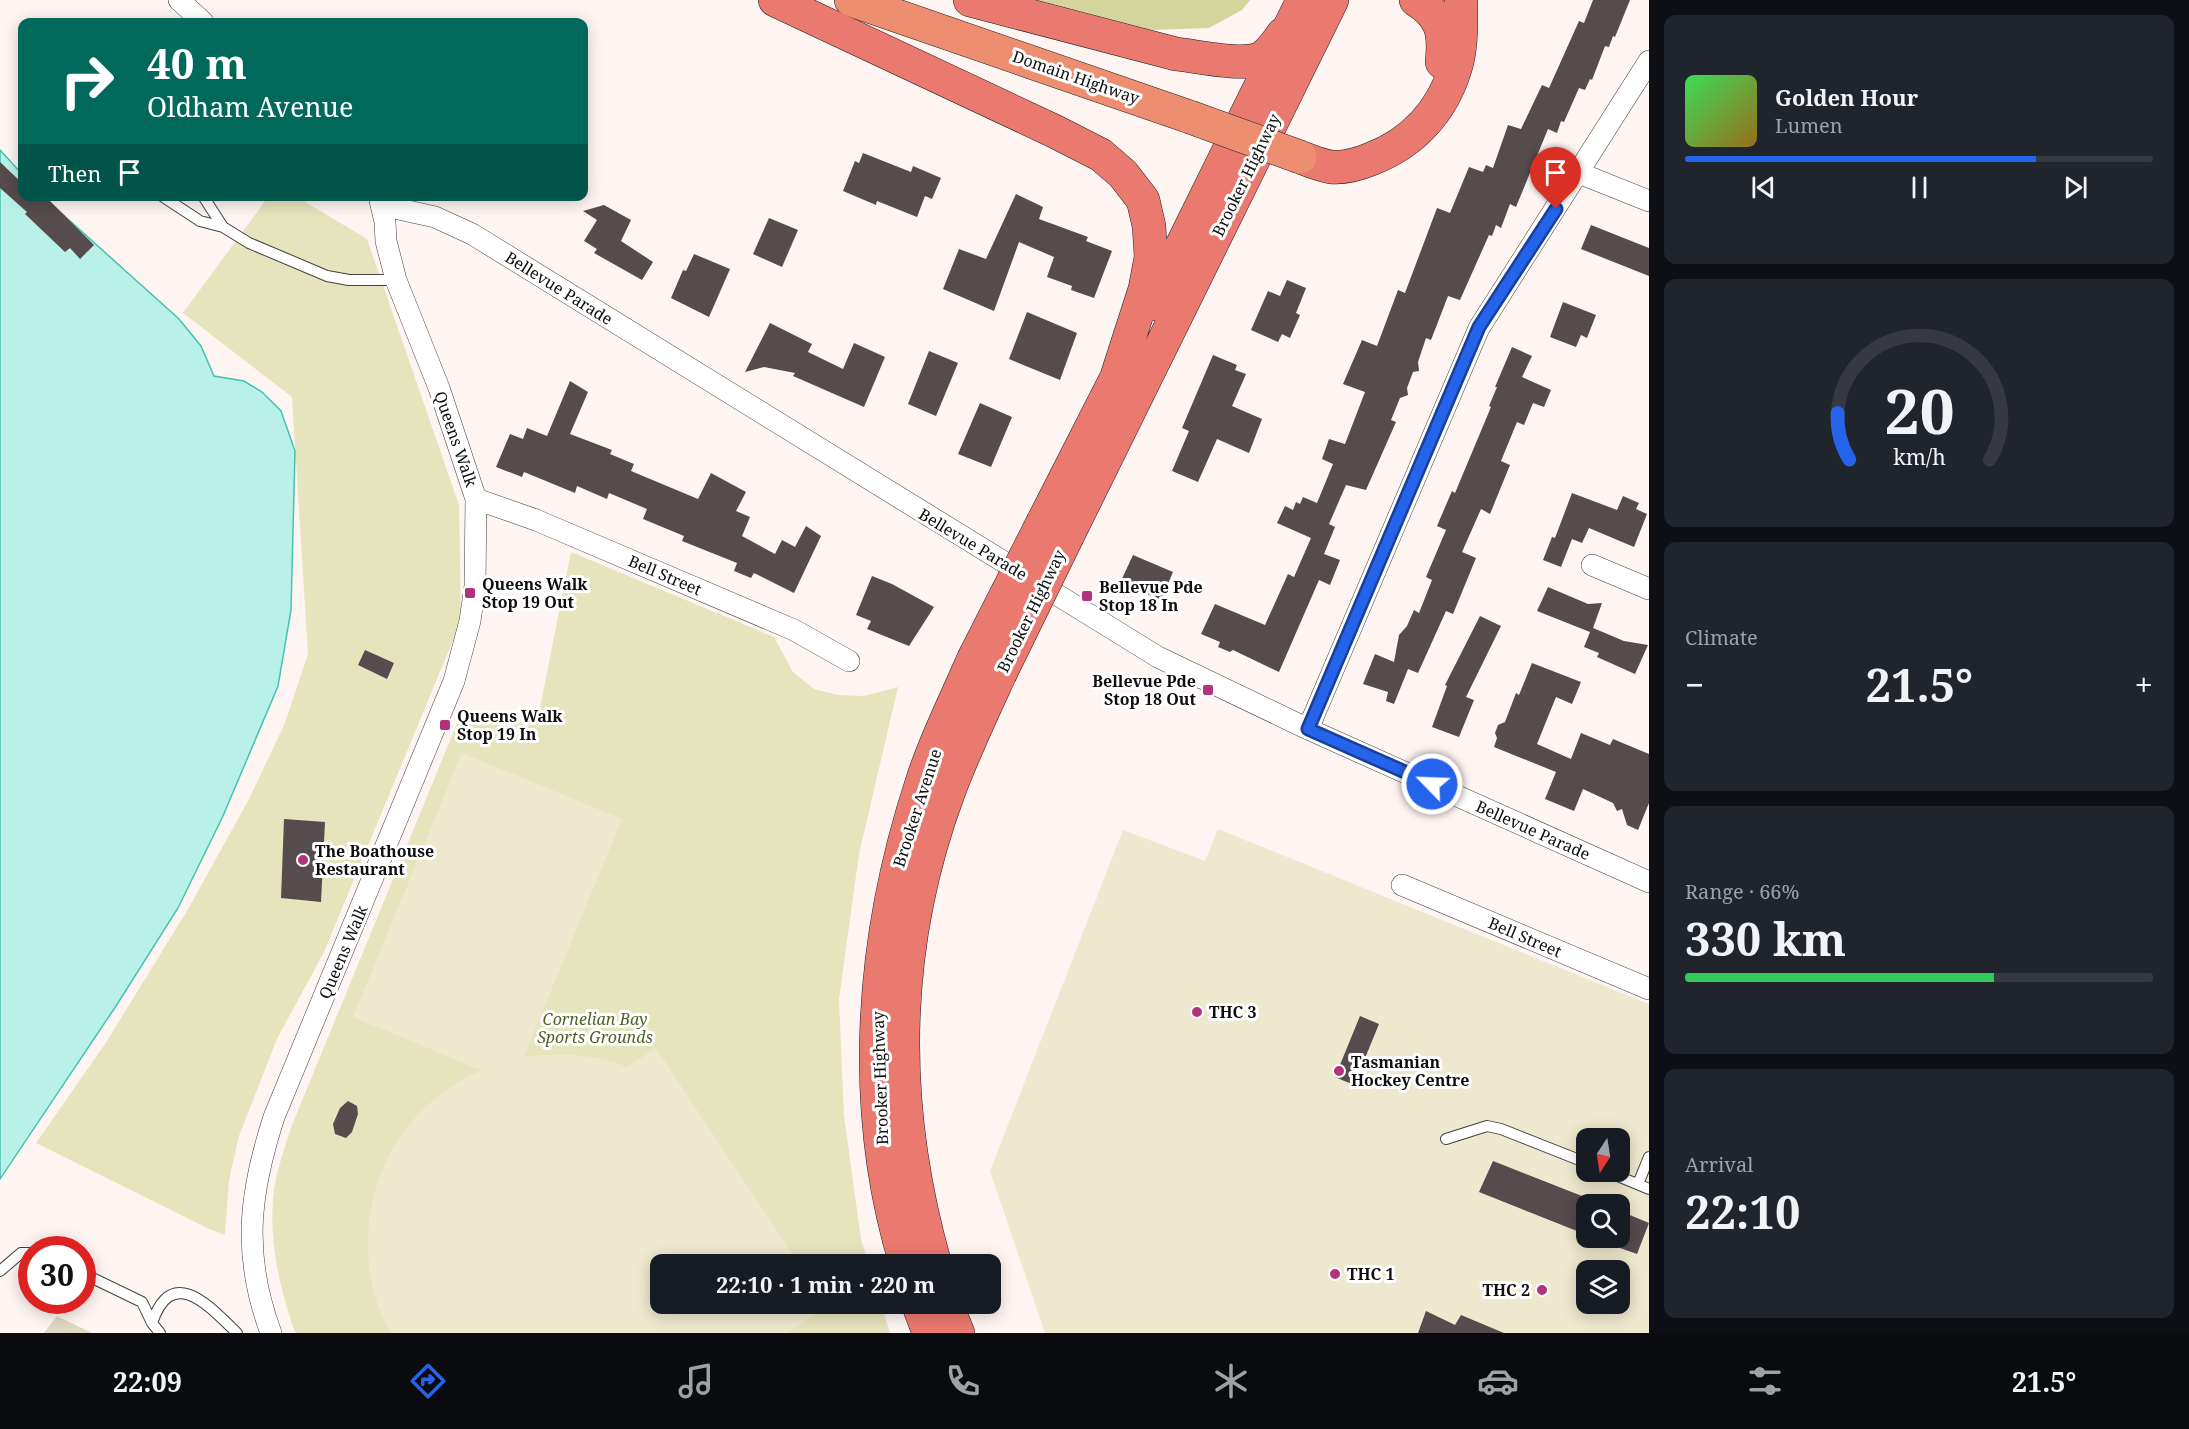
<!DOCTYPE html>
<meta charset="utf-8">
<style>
body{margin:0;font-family:"Noto Serif",serif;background:#20242c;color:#f1f3f6;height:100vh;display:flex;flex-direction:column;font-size:22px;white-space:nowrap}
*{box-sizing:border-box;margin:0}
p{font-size:20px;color:#9ea1a6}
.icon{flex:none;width:33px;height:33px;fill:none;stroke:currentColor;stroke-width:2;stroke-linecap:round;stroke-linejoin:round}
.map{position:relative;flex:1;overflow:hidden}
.panel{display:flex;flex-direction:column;gap:15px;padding:15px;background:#0d0f14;width:540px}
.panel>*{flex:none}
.top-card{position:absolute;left:18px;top:18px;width:570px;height:183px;border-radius:12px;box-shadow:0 3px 15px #0003;background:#00695c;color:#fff;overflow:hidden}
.needle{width:39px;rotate:192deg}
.controls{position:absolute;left:1576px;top:1128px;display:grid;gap:12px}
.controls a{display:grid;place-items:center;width:54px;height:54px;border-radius:12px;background:#171b24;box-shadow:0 3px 15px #0003;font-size:30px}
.speed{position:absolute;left:18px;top:1236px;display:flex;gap:12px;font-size:30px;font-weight:700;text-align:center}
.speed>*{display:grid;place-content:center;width:78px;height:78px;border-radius:50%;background:#171b24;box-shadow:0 3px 15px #0003;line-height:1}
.speed .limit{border:9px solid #d22;background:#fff;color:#111}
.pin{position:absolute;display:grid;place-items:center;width:51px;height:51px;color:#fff;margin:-62px -26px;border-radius:50% 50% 50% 0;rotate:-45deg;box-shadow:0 0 6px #0007}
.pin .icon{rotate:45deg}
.me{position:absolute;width:66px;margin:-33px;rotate:294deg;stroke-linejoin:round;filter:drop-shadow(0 0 4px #0008)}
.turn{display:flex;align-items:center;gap:21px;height:126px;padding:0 30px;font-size:27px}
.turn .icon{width:78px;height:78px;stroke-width:2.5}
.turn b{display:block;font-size:42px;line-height:51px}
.then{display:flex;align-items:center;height:57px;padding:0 30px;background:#0003;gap:12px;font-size:22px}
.big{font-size:45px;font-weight:700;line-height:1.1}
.panel .tile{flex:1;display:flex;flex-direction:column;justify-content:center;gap:9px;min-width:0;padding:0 21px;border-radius:12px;background:#20242c}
.panel .dial{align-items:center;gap:0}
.dial svg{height:156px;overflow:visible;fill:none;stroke:#363941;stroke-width:7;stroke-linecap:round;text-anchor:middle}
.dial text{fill:#f1f3f6;stroke:none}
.song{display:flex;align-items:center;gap:18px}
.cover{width:72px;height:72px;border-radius:9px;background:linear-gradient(135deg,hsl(130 70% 55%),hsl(40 70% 35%))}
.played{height:6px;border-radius:3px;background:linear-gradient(90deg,#2563eb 75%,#363941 75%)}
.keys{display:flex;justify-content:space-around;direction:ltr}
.heat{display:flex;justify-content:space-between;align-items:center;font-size:33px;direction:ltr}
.charge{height:9px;border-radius:4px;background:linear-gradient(90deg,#34c759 66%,#363941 0)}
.trip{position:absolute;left:650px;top:1254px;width:351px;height:60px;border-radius:12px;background:#171b24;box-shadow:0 3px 15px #0003;font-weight:700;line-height:60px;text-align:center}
.dock{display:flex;height:96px;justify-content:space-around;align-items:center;background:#090b0e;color:#9ea1a6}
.dock .icon{width:42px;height:42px}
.dock .current{color:#2563eb}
.dock b{font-size:27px;color:#f1f3f6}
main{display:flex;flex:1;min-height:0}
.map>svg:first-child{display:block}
.green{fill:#e6e4bd}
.forest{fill:#d4d59d}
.cemetery{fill:#ded9c3}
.pitch{fill:#eee8ce;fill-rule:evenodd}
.water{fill:#b9f1e8;stroke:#46c2b2;stroke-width:1.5}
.building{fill:#564b4d}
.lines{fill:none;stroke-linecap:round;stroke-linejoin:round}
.service-casing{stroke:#414141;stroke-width:12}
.minor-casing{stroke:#414141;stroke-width:22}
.primary-casing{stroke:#1f1f1f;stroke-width:34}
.trunk-casing{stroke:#1f1f1f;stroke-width:34}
.service{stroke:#fff;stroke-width:10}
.minor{stroke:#fff;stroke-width:21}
.primary{stroke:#ed8e71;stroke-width:33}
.trunk{stroke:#ea7970;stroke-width:33}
.primary-bridge-casing{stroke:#1f1f1f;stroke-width:34;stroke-linecap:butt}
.trunk-bridge-casing{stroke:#1f1f1f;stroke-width:34;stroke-linecap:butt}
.primary-bridge{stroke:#ed8e71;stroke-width:33}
.trunk-bridge{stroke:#ea7970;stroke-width:33}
.route-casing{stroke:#184099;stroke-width:15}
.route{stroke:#2563eb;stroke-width:10}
.poi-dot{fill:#b3327c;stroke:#fff;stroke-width:2}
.labels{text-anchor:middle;stroke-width:6;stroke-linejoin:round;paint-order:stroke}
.street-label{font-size:16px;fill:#0e0e0e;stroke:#fff}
.poi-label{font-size:16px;font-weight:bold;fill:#0e0e0e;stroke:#fff;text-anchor:start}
.park-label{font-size:16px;font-style:italic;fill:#506124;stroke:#fff}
</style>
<main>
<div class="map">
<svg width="1649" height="1333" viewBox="0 0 1649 1333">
<rect width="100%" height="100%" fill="#fef4f1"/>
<path class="green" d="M268 197H297L367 239 459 505 461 621 324 952 277 1039 239 1136 229 1180 225 1235 209 1229 36 1143 105 1044 187 911 249 799 285 723 308 654 292 397 183 313Z
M571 552 774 637 793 672 814 689 838 695 864 696 898 687 859 854 839 999 844 1116 861 1239 869 1264H660V1304H881L890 1333H296L293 1327C278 1281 267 1233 275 1184 278 1166 285 1148 290 1130L458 721 537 723Z"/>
<path class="forest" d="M1038 0H1250L1242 10 1209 28 1152 30Z"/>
<path class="cemetery" d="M57 1316 92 1333H44Z"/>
<path class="pitch" d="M462 753 622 819 524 1056C560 1054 593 1053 627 1067L656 1048 799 1264H660V1304H825L827 1307 787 1333H391C352 1267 364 1174 415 1118 434 1097 456 1082 481 1070L353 1017Z
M1218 829 1649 1004V1333H1045L990 1171 1123 830 1205 861ZM1587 1138H1620V1172H1587ZM1587 1204H1620V1238H1587ZM1587 1270H1620V1304H1587Z"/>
<path class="water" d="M0 150 22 174V196L50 203 179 319 201 346 214 376 244 381 262 392 281 411 295 451 291 610 278 686 223 816 178 908 116 1006 0 1179Z"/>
<path class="building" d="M1593 0H1630L1615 37 1613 36 1609 47 1605 46 1592 80 1590 79 1585 90 1579 88 1564 122 1561 121 1557 133 1548 129 1516 207 1510 204 1501 228 1496 225 1492 236 1489 235 1460 300 1448 296 1431 340 1426 338 1418 362 1419 371 1413 372 1407 388 1408 395 1400 398 1391 420 1396 422 1366 490 1346 485 1329 524 1335 527 1324 554 1340 560 1330 585 1319 580 1279 672 1233 650 1230 652 1218 647 1220 642 1201 634 1215 604 1265 625 1288 574 1294 577 1311 538 1277 523 1285 506 1293 510 1296 502 1300 504 1303 497 1317 503 1333 464 1322 459 1329 439 1345 444 1365 392 1343 384 1362 340 1377 346 1398 290 1405 293 1437 208 1450 213 1469 167 1483 172 1486 165 1493 168 1508 125 1521 129 1542 85 1549 88 1579 21 1584 23Z
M863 153 911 172 913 166 941 178 932 199 925 196 917 217 877 201 876 205 843 191 855 161 859 163Z
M0 162 22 183V196H45L94 245 80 259 70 248 65 252 25 214 27 212 0 188Z
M1016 194 1043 207 1039 219 1088 237 1086 241 1112 251 1094 298 1071 290 1072 286 1047 277 1054 257 1019 242 994 311 943 289 959 249 986 259Z
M604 205 631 220 621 241 653 262 642 280 594 253 597 249 584 241 597 220 583 211Z
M769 218 798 230 782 267 753 254Z
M1591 225 1649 248V276L1581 249Z
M694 254 730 269 709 317 671 298 683 270 686 271Z
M1287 280 1306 288 1296 313 1300 315 1290 338 1282 334 1278 342 1251 330 1268 291 1280 296Z
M1563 302 1596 315 1587 338 1581 335 1576 347 1550 337Z
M1027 312 1077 333 1060 380 1009 359Z
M770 323 812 344 808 352 843 369 854 343 885 357 864 407 793 376 795 373 764 367 745 372Z
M1512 347 1532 356 1522 377 1551 390 1544 407 1533 403 1524 425 1517 422 1501 461 1510 465 1490 514 1481 509 1462 552 1476 558 1453 614 1446 611 1418 673 1408 669 1394 704 1386 701 1388 692 1363 684 1375 654 1394 662 1399 635 1407 626 1414 610 1419 613 1432 580 1426 577 1446 530 1437 526 1452 491 1455 493 1491 407 1489 406 1497 387H1495Z
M929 351 958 363 936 416 908 404Z
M1213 355 1237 365 1235 370 1246 374 1232 406 1262 419 1249 453 1217 439 1198 482 1172 471 1189 431 1182 428Z
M570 381 588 392 570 434 612 450 610 454 634 464 631 471 698 499 711 473 746 492 736 511 750 517 742 536 775 554 782 540 795 547 806 526 821 536 794 593 754 573 751 578 734 571 737 563 682 541 684 536 643 519 647 509 609 493 607 499 577 486 575 493 524 472 522 477 496 467 510 434 523 439 527 428 547 436Z
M980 403 1012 417 991 467 958 454Z
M1572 493 1617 510 1623 496 1639 503 1636 509 1647 514 1634 547 1589 528 1582 543 1572 539 1561 567 1543 560 1552 537 1555 538Z
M1133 555 1173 572 1161 600 1120 583Z
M872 576 892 584 934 607 909 646 867 629 871 621 856 615Z
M1548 587 1588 604 1602 603 1593 628 1624 641 1648 645 1635 674 1597 657 1599 653 1584 647 1590 632 1537 611Z
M1480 616 1501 626 1466 697 1474 700 1459 737 1432 727 1447 686 1445 685Z
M365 650 394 663 387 679 358 665Z
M1532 663 1581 682 1572 704 1556 697 1537 744 1571 759 1581 733 1610 745 1613 739 1649 754V803L1638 830 1627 825 1622 809 1617 811 1613 803 1583 789 1574 811 1545 799 1556 772 1494 747 1497 738 1495 733 1498 725 1505 722 1516 693 1519 695Z
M284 819 325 822 321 902 281 898Z
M1360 1016 1379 1024 1354 1085 1335 1077Z
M348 1101 357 1106 358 1114 352 1132 346 1138 335 1134 333 1124 340 1108Z
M1493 1161 1587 1198V1235L1479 1192Z
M1620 1211 1649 1223 1637 1254 1620 1248Z
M1426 1311 1455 1325 1461 1315 1504 1333H1418Z"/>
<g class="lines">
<defs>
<path id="service" d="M162 196 200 221 223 227 249 243 327 276 349 280H396
M203 196 223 227
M1446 1139 1487 1126 1501 1129 1587 1163
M1608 1172 1649 1189
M1638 1184 1649 1157
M0 1271 21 1253H32
M82 1273 142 1302 152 1323 160 1333
M152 1323C172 1264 209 1306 237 1333"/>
<path id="minor" d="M179 0 203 22
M1579 173 1649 201
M382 201 399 209 435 217 472 234 1158 657 1308 729 1649 882
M476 499 536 520 794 630 849 661
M1592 565 1649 589
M1308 729 1479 328 1649 61
M1402 885 1649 989
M271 1333C242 1255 249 1194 274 1117L454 681 470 621 475 586 476 499 439 388 396 280 386 241 385 222 379 196"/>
<path id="primary" d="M851 0 1190 117"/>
<path id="trunk" d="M775 0 1054 131 1101 155 1123 174 1143 200 1149 226 1151 257 1145 289 1116 379
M970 0 1176 54C1197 56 1243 67 1261 58 1270 53 1277 42 1283 34
M1416 0C1442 16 1445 33 1442 62
M1300 157C1310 161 1320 165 1331 167 1344 168 1359 164 1371 159 1413 143 1442 111 1455 69 1462 48 1461 22 1461 0
M1153 304 1303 0
M1043 522 1125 361
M1068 535 1332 0
M906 1264C858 1107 871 937 922 782 935 740 956 700 973 660
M935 1264C890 1106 891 946 949 791 964 751 982 713 1000 674
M918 1304 929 1333
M946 1304 958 1333"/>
</defs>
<use href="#service" class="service-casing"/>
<use href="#minor" class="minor-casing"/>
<use href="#primary" class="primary-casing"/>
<use href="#trunk" class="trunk-casing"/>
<use href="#service" class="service"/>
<use href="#minor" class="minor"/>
<use href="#primary" class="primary"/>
<use href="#trunk" class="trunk"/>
<defs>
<path id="primary-bridge" d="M1190 117 1300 157"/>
<path id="trunk-bridge" d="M973 660 1043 522
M1000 674 1068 535"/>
</defs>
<use href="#primary-bridge" class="primary-bridge-casing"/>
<use href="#trunk-bridge" class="trunk-bridge-casing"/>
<use href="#primary-bridge" class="primary-bridge"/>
<use href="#trunk-bridge" class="trunk-bridge"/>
</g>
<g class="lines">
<defs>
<path id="route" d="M1432 784 1308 729 1479 327 1556 209"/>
</defs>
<use href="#route" class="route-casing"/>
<use href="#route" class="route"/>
</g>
<g class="poi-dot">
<rect x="464" y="587" width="12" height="12" rx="3"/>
<rect x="1081" y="590" width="12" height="12" rx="3"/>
<rect x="1202" y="684" width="12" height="12" rx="3"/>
<rect x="439" y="719" width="12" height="12" rx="3"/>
<circle cx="303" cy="860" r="6"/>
<circle cx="1197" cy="1012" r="6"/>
<circle cx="1339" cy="1071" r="6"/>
<circle cx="1335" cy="1274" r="6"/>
<circle cx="1542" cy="1290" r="6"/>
</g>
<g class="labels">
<g class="street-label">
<text transform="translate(1076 77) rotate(19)" y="6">Domain Highway</text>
<text transform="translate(1246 175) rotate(-64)" y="6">Brooker Highway</text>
<text transform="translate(559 288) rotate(32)" y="6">Bellevue Parade</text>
<text transform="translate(456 439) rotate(71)" y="6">Queens Walk</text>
<text transform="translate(973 544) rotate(31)" y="6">Bellevue Parade</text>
<text transform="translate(665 575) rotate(23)" y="6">Bell Street</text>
<text transform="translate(1031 611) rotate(-64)" y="6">Brooker Highway</text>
<text transform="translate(917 808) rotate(-72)" y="6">Brooker Avenue</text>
<text transform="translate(1533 830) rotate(24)" y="6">Bellevue Parade</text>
<text transform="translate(1525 937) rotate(23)" y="6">Bell Street</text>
<text transform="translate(343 952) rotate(-67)" y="6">Queens Walk</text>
<text transform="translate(880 1078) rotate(-92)" y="6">Brooker Highway</text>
</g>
<g class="poi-label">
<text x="482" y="590">Queens Walk<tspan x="482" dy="18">Stop 19 Out</tspan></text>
<text x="1099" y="593">Bellevue Pde<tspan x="1099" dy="18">Stop 18 In</tspan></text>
<text x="1196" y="687" text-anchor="end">Bellevue Pde<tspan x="1196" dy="18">Stop 18 Out</tspan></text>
<text x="457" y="722">Queens Walk<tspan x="457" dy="18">Stop 19 In</tspan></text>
<text x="315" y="857">The Boathouse<tspan x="315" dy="18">Restaurant</tspan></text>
<text x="1209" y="1018">THC 3</text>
<text x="1351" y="1068">Tasmanian<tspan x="1351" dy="18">Hockey Centre</tspan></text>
<text x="1347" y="1280">THC 1</text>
<text x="1530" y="1296" text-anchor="end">THC 2</text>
</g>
<g class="park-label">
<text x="595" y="1025">Cornelian Bay<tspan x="595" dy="18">Sports Grounds</tspan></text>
</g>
</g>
</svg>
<div class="controls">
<a><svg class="needle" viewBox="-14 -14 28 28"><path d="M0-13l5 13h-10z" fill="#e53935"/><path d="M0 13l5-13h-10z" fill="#9ea1a6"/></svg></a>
<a><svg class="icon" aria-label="search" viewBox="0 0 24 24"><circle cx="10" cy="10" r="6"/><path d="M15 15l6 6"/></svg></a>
<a><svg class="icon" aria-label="layers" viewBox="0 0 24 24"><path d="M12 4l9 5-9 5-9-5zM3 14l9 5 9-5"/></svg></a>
</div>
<div class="speed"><div class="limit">30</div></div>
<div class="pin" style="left:1556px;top:209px;background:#d93025"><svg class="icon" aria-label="arrive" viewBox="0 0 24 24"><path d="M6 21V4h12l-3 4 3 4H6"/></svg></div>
<svg class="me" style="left:1432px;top:784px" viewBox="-20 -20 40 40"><circle r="17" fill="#2563eb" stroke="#fff" stroke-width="3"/><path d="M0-11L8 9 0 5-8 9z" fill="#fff"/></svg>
<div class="trip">22:10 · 1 min · 220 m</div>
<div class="top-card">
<div class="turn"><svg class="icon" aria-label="right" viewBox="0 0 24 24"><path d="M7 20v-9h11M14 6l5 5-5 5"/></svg><div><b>40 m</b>Oldham Avenue</div></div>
<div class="then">Then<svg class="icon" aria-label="arrive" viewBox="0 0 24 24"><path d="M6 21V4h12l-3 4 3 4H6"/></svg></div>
</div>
</div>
<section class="panel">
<div class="tile">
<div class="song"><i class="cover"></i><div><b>Golden Hour</b><p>Lumen</p></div></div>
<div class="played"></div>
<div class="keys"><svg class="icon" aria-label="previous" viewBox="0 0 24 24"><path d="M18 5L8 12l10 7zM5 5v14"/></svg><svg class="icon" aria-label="pause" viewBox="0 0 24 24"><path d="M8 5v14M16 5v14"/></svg><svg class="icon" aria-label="next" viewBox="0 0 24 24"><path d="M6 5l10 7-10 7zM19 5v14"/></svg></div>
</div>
<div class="tile dial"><svg viewBox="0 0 100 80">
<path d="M14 69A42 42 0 1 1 86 69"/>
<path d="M14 69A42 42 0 0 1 8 45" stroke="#2563eb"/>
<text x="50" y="56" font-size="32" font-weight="700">20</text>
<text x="50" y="72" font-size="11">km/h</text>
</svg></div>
<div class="tile"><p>Climate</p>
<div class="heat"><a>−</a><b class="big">21.5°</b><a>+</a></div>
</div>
<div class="tile"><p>Range · 66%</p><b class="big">330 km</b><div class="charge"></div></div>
<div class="tile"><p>Arrival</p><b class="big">22:10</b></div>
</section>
</main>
<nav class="dock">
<b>22:09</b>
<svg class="icon current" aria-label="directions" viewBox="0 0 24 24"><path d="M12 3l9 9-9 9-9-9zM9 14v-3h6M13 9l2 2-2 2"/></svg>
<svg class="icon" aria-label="music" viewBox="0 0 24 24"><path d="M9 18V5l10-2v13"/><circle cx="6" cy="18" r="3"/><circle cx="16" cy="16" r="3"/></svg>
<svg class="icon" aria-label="phone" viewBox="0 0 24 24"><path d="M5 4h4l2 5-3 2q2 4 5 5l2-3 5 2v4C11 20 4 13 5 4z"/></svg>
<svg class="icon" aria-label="climate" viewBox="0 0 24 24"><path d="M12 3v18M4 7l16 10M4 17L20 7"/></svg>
<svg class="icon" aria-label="car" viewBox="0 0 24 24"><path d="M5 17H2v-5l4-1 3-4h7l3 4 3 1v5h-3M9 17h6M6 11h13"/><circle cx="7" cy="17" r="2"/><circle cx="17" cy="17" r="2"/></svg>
<svg class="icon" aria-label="filters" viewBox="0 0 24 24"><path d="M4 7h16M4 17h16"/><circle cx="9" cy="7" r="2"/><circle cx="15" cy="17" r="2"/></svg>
<b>21.5°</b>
</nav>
